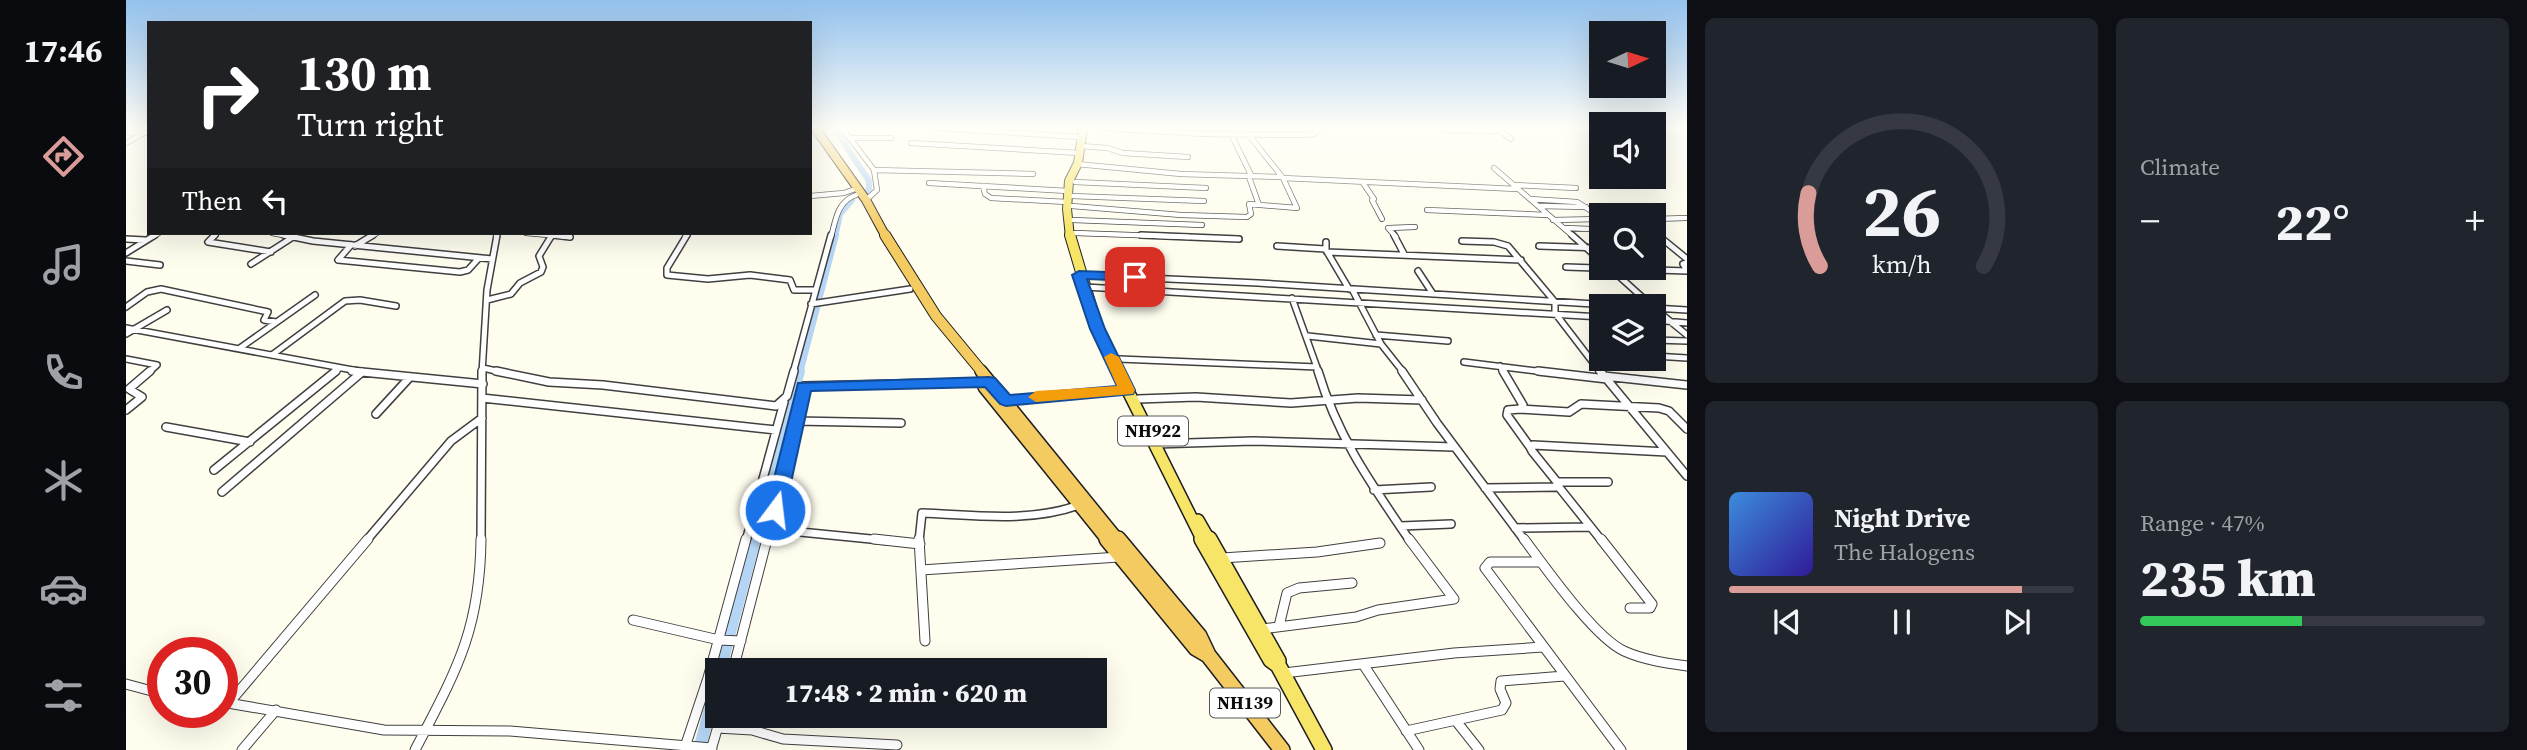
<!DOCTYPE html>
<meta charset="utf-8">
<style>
body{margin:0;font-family:"Source Serif 4",serif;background:#20242c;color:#f1f3f6;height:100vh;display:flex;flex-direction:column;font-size:26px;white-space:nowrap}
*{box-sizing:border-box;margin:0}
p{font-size:23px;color:#9ea1a6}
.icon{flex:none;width:38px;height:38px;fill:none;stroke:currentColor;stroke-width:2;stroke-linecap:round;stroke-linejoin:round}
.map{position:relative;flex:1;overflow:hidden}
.side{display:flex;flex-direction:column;gap:18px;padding:18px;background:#0d0f14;width:840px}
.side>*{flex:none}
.top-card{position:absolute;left:21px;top:21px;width:665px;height:214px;border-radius:0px;box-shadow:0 7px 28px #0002;background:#202124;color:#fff;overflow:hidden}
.needle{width:46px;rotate:86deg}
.controls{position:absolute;left:1463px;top:21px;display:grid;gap:14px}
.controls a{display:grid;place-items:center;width:77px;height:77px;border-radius:0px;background:#171b24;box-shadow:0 7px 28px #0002;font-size:35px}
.speed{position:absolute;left:21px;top:637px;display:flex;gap:14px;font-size:35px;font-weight:700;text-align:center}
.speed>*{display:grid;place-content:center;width:91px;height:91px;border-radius:50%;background:#171b24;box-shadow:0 7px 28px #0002;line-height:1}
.speed .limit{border:10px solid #d22;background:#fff;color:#111}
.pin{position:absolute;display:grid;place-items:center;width:60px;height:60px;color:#fff;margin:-30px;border-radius:14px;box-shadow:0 4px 10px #0006}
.me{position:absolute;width:77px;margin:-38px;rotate:15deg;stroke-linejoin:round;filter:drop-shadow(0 0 5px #0008)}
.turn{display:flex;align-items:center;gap:24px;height:147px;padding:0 35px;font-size:32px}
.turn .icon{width:91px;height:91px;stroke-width:2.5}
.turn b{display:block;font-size:49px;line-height:60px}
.then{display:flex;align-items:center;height:66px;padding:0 35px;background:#0003;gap:14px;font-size:26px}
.big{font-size:52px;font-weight:800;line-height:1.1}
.side .card{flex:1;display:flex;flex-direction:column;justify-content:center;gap:10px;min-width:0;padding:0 24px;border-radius:10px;background:#20242c}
.side .dial{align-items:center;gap:0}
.dial svg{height:182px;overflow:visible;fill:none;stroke:#363941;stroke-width:7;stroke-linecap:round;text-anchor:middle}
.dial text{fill:#f1f3f6;stroke:none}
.song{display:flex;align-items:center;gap:21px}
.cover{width:84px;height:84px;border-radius:10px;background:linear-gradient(135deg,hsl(210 70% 55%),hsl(250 70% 35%))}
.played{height:7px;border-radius:4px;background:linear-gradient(90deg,#d99c99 85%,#363941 85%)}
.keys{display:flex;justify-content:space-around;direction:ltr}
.heat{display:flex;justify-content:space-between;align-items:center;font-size:38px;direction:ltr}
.charge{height:10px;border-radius:5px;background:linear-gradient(90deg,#34c759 47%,#363941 0)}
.side .tiles{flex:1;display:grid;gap:18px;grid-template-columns:repeat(2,1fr)}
.trip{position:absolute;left:579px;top:658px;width:402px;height:70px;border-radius:0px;background:#171b24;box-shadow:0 7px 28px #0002;font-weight:800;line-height:70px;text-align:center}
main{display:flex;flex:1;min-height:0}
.tab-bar{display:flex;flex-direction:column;width:126px;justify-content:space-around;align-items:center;background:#090b0e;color:#9ea1a6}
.tab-bar .icon{width:49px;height:49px}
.tab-bar .current{color:#d99c99}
.tab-bar b{font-size:32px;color:#f1f3f6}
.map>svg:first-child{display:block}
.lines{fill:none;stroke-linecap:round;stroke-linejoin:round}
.canal-far3{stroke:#b4d5f5;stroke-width:6}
.canal-far2{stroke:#b4d5f5;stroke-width:8}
.canal-far1{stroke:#b4d5f5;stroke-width:10}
.canal{stroke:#b4d5f5;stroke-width:12}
.minor-far3-casing{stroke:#404040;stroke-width:6}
.minor-far2-casing{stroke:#404040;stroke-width:8}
.minor-far1-casing{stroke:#404040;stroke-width:10}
.minor-casing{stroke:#404040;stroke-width:11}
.primary-far3-casing{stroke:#1e1e1e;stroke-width:10}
.primary-far2-casing{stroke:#1e1e1e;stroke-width:12}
.primary-far1-casing{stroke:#1e1e1e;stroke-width:14}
.primary-casing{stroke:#1e1e1e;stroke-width:18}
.trunk-far3-casing{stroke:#1e1e1e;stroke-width:10}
.trunk-far2-casing{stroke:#1e1e1e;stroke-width:12}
.trunk-far1-casing{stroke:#1e1e1e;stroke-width:14}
.trunk-casing{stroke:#1e1e1e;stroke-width:18}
.minor-far3{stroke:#fff;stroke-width:4.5}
.minor-far2{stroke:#fff;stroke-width:5}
.minor-far1{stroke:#fff;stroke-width:7}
.minor{stroke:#fff;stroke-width:9}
.primary-far3{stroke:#f6e567;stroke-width:8}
.primary-far2{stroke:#f6e567;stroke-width:10}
.primary-far1{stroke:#f6e567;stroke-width:11}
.primary{stroke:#f6e567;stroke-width:15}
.trunk-far3{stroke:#f4cb60;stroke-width:8}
.trunk-far2{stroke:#f4cb60;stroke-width:10}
.trunk-far1{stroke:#f4cb60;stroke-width:11}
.trunk{stroke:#f4cb60;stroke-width:15}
.route{fill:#1a73e8;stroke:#114b97;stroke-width:2}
.slow{fill:#f59e0b}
.labels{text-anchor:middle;stroke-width:7;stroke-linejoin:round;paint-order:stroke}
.shield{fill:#fff;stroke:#565656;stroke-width:2}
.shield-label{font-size:18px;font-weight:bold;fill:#0d0d0d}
</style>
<main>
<nav class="tab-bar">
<b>17:46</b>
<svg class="icon current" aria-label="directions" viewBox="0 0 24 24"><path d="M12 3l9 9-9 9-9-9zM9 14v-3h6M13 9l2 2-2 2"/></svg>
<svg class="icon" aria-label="music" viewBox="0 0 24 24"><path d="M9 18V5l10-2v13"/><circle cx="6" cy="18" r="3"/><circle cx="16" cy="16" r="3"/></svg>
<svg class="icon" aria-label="phone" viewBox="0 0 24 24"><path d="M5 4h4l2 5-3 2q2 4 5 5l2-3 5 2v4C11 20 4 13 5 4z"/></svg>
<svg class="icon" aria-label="climate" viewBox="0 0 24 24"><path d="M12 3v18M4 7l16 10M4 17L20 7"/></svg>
<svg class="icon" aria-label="car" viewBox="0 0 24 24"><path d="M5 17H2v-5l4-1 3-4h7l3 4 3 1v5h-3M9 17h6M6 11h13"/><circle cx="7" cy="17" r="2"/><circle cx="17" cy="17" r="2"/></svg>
<svg class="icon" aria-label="filters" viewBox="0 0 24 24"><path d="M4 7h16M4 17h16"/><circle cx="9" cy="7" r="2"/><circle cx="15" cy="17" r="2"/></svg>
</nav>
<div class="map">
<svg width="1561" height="750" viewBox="0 0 1561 750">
<rect width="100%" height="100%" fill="#fffdee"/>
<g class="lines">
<path class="canal-far3" d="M708 128 743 181V189L737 195
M709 237 714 214 726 200"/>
<path class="canal-far2" d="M673 373 709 235"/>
<path class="canal-far1" d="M628 541 674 371"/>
<path class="canal" d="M594 670 629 539
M573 750 592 679"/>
<defs>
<path id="minor-far3" d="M716 128 748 170 751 190 740 200
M809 128 955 137
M976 128 1078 134 1175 135 1188 134 1193 128
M1372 129 1385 139
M1320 130 1375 131
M0 132 23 133
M1105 134 1125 175 1123 177 1133 205
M1122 134 1157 178 1391 189
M724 138H765
M0 143 16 134
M785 143 953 153
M954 146 981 148 997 153 1062 157
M951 164 1055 174 1154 177
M1368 168 1448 237
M748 170 907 174
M949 182 1080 188
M803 183 942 191
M1237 183 1248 199 1246 200 1256 219
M1387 185 1450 188
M857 186 859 194 865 198 941 202
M684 196 718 193 732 188
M946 196 1078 201
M1404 199 1451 202 1475 217
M946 206 1055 215 1121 217 1125 214 1123 204 1171 208 1157 178
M1412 206 1460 207
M1301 210 1421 215
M1528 219 1560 218
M947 220 1076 225
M1427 220 1475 219
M1439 228 1465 229
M146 233 167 237
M400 233 444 237
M949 233 1063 237
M26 237 33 233
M87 237 91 233
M244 237 251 233
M370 237 371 233
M425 237 428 233
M559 237 562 233
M705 237C710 219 711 202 730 195
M1270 237 1262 228 1289 227"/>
<path id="minor-far2" d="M89 235 82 242 145 252
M158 235 187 241 366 259
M427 235 444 237
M561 235 541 268V275L582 279 624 275 664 280 668 290H689
M1015 235 1113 239
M1268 235 1278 254
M1446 235 1475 261
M0 239 19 240
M1336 241 1368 242 1382 246 1429 302V313L1475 373
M1539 241 1561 259
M1200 242V250L1223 289
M225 245 212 260 334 272 342 270 353 258
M229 246 247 235
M1151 246 1199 249
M1413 246 1475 248
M1201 252 1395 260
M0 253 29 235
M0 261 34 265
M1561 263 1557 264 1561 270
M125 264 167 237
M1440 267 1561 271
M1485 269 1526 306
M1292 271 1307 294
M954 275 1132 283 1500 306
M959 287 1475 317
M1226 289 1255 344 1278 373
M1166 298 1193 373
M361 300 385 294 394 283 415 272 417 267 413 256 426 235
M685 304 784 289
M0 307 21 292 35 289 142 312 138 320 150 322
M1528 308 1561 335
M1528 308 1561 310
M1528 320 1561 323
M0 328 243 373
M0 334 41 310
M1250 335 1322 341
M1182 336 1255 344
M1528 340 1561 341
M114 348 189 295
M146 355 219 301 234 300 270 306
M1528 356 1561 358
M0 359 31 365 22 373
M993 359 1191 367
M1338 362 1427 373
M1374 366 1378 373
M357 368 379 373
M207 373 213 368
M356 373 361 290 371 235
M667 373 705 235"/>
<path id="minor-far1" d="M226 371 357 384
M370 371 423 382 477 385 650 406 661 396 668 371
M1192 371C1212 438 1246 485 1284 541
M1276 371 1311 423 1399 541
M1377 371 1397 405 1394 409 1382 410 1381 415 1404 447
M1412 371 1481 379
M1474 371 1561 476
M1478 376 1561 385
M356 398 650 430
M1012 399 1070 397 1165 403 1232 398 1296 400
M879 401 1001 390
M1394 409 1443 412 1455 404 1533 408 1543 411 1561 429
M0 410 16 397 3 389 24 371
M250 414 284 377
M670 421 775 423
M40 427 124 442
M1029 444 1127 441 1328 447
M88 470 210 371
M1431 482H1482
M1432 486 1476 541
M1359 488 1431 487V482L1406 451 1404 447 1407 445 1541 452
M1248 490 1305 487
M96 492 236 372
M1275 526 1325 524
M1389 528 1464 527
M644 529 765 541
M240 541 325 441 356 418
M355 541 356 371
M620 541 658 402
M641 541 678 386 863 382
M793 541 796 513C848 515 903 523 953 505"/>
<path id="minor" d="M748 539 794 544
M793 539 799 641
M1398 539C1419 567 1468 637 1498 651 1518 660 1540 663 1561 666
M1475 539 1526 604 1524 608H1504
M1096 558 1191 552 1254 543
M1415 562H1364L1359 568 1495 750
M795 570 993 557
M507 620 593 640 615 641
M1153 626 1161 593 1173 588 1226 583
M1136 629 1230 617 1252 610 1328 599 1283 539
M1237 664 1293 750
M607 670 641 539
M1158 673 1328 653 1417 647
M0 684 37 694
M96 702 258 730 384 731 586 748
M103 703 242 539
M1330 721 1353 750
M591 728 626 730 657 739 771 745
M1280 731 1376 710 1380 703 1374 689 1375 681 1438 676
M116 750 150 710
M289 750C330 671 354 631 355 539
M558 750 582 678 620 539
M585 750 595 716"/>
<path id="primary-far3" d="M944 237 941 209 943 181 952 163 957 128"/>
<path id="primary-far2" d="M944 235 972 329 993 373"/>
<path id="primary-far1" d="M992 371 1077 541
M1072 520 1084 541"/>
<path id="primary" d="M1076 539 1145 660 1152 665 1198 750
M1083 539 1152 661"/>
<path id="trunk-far3" d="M689 128 740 200 760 237"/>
<path id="trunk-far2" d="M759 235 810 316 857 373"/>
<path id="trunk-far1" d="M855 371 993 541
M858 387 982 541"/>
<path id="trunk" d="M981 539 1070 648 1082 655
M992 539 1073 636 1082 655 1156 750"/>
</defs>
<use href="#minor-far3" class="minor-far3-casing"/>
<use href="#minor-far2" class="minor-far2-casing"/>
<use href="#minor-far1" class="minor-far1-casing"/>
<use href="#minor" class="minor-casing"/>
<use href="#primary-far3" class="primary-far3-casing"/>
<use href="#primary-far2" class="primary-far2-casing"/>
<use href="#primary-far1" class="primary-far1-casing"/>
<use href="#primary" class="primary-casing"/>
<use href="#trunk-far3" class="trunk-far3-casing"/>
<use href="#trunk-far2" class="trunk-far2-casing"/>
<use href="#trunk-far1" class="trunk-far1-casing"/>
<use href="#trunk" class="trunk-casing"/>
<use href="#minor-far3" class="minor-far3"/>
<use href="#minor-far2" class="minor-far2"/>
<use href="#minor-far1" class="minor-far1"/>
<use href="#minor" class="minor"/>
<use href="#primary-far3" class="primary-far3"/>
<use href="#primary-far2" class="primary-far2"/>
<use href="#primary-far1" class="primary-far1"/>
<use href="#primary" class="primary"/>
<use href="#trunk-far3" class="trunk-far3"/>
<use href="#trunk-far2" class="trunk-far2"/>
<use href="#trunk-far1" class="trunk-far1"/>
<use href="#trunk" class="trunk"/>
</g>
<linearGradient id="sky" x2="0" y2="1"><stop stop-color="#93c1ed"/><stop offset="0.55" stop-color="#fffef7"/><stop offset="1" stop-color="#fffef7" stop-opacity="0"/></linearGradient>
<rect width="1561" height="232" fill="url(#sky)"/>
<path class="route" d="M953 271 1009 273 1015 277 1009 281 961 279 979 329 1009 390 1007 394 880 406 874 404 859 387 685 391 659 510 656 515H643L640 510 672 383 863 377 869 378 884 395 991 386 964 329 946 275Z"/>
<path class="slow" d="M985 353 993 357 1009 390 1007 394 910 402 902 397 910 391 991 386 978 357Z"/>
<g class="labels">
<g class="shield">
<rect x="992" y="416.5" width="70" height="29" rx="5"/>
<rect x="1084" y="688.5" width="70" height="29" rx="5"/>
</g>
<g class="shield-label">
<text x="1027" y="437">NH922</text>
<text x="1119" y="709">NH139</text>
</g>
</g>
</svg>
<div class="controls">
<a><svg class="needle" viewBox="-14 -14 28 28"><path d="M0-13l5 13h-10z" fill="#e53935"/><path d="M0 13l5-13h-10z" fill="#9ea1a6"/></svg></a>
<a><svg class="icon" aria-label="sound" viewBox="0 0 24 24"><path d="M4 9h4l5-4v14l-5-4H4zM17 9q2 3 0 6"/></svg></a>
<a><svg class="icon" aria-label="search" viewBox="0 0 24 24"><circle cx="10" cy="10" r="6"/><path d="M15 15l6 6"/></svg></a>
<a><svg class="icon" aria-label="layers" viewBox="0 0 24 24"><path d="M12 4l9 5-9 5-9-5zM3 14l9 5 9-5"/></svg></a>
</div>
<div class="speed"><div class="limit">30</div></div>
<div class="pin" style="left:1009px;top:277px;background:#d93025"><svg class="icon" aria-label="arrive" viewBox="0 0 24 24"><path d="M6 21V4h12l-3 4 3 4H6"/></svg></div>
<svg class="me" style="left:649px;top:510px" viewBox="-20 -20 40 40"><circle r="17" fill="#1a73e8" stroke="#fff" stroke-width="3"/><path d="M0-11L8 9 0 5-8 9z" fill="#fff"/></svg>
<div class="trip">17:48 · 2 min · 620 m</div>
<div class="top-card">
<div class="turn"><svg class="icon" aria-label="right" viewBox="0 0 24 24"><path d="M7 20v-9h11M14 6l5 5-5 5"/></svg><div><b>130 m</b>Turn right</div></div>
<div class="then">Then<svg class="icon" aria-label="left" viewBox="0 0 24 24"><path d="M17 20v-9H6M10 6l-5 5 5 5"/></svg></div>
</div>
</div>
<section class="side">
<div class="tiles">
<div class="card dial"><svg viewBox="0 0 100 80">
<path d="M14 69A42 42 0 1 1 86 69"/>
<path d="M14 69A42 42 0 0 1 9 37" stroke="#d99c99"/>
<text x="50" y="56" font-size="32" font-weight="700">26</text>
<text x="50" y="72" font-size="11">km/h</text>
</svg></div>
<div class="card"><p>Climate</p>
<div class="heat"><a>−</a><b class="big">22°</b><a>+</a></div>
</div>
<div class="card">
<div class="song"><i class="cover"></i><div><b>Night Drive</b><p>The Halogens</p></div></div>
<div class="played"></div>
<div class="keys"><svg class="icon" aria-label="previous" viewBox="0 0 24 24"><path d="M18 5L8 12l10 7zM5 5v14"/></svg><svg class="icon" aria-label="pause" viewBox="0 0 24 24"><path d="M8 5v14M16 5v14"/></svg><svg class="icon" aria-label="next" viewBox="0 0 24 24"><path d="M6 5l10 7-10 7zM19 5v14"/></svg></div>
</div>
<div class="card"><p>Range · 47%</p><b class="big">235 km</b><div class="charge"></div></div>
</div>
</section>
</main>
